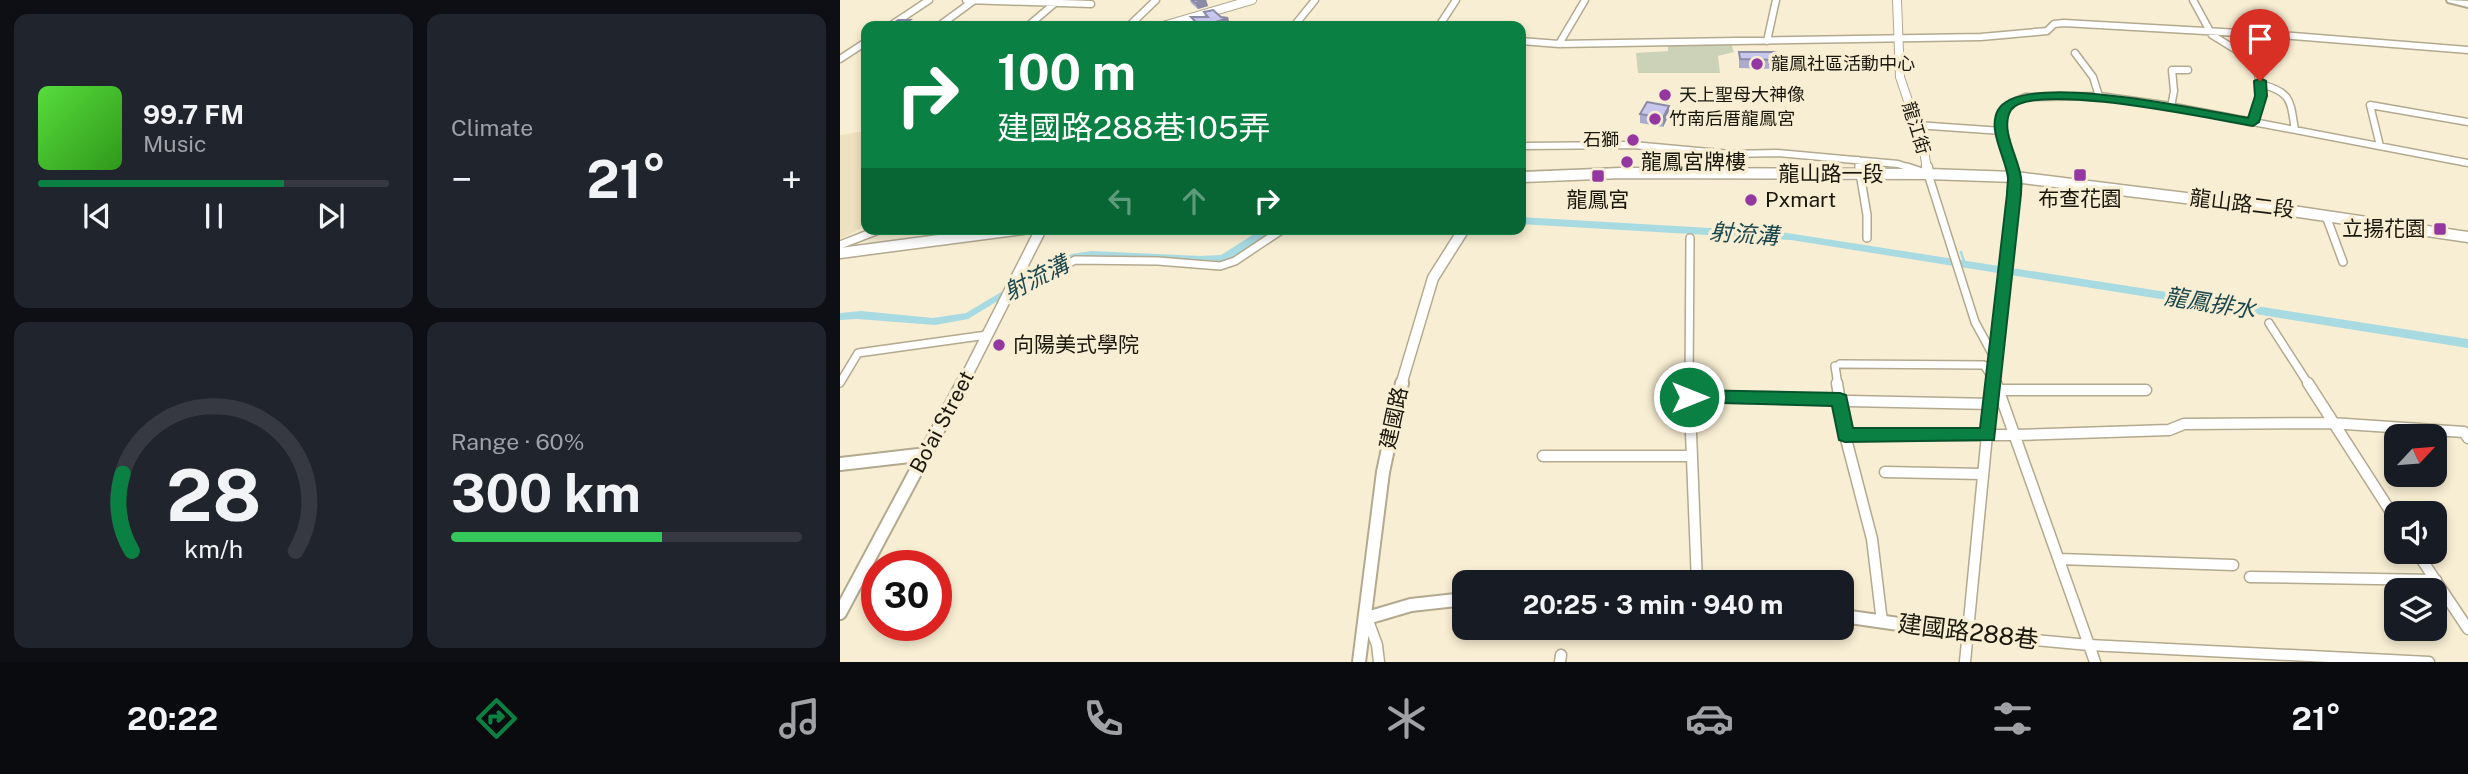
<!DOCTYPE html>
<meta charset="utf-8">
<style>
body{margin:0;font-family:"Public Sans","Noto Sans TC",sans-serif;background:#20242c;color:#f1f3f6;height:100vh;display:flex;flex-direction:column;font-size:26px;white-space:nowrap}
*{box-sizing:border-box;margin:0}
p{font-size:23px;color:#9ea1a6}
.icon{flex:none;width:38px;height:38px;fill:none;stroke:currentColor;stroke-width:2;stroke-linecap:round;stroke-linejoin:round}
.map{position:relative;flex:1;overflow:hidden}
.panel{display:flex;flex-direction:column;gap:14px;padding:14px;background:#0d0f14;width:840px}
.panel>*{flex:none}
.hud{position:absolute;left:21px;top:21px;width:665px;height:214px;border-radius:14px;box-shadow:0 4px 10px #0003;background:#0b8043;color:#fff;overflow:hidden}
.needle{width:46px;rotate:64deg}
.buttons{position:absolute;left:1544px;top:424px;display:grid;gap:14px}
.buttons a{display:grid;place-items:center;width:63px;height:63px;border-radius:14px;background:#171b24;box-shadow:0 4px 10px #0003;font-size:35px}
.speed{position:absolute;left:21px;top:550px;display:flex;gap:14px;font-size:35px;font-weight:700;text-align:center}
.speed>*{display:grid;place-content:center;width:91px;height:91px;border-radius:50%;background:#171b24;box-shadow:0 4px 10px #0003;line-height:1}
.speed .limit{border:10px solid #d22;background:#fff;color:#111}
.pin{position:absolute;display:grid;place-items:center;width:60px;height:60px;color:#fff;margin:-72px -30px;border-radius:50% 50% 50% 0;rotate:-45deg;box-shadow:0 0 7px #0007}
.pin .icon{rotate:45deg}
.me{position:absolute;width:77px;margin:-38px;rotate:90deg;stroke-linejoin:round;filter:drop-shadow(0 0 5px #0008)}
.turn{display:flex;align-items:center;gap:24px;height:147px;padding:0 21px;font-size:32px}
.turn .icon{width:91px;height:91px;stroke-width:2.5}
.turn b{display:block;font-size:49px;line-height:60px}
.lanes{display:flex;align-items:center;height:66px;padding:0 21px;background:#0003;justify-content:center;gap:35px;direction:ltr}
.lanes .off{opacity:.35}
.big{font-size:52px;font-weight:700;line-height:1.1}
.panel .tile{flex:1;display:flex;flex-direction:column;justify-content:center;gap:10px;min-width:0;padding:0 24px;border-radius:14px;background:#20242c}
.panel .dial{align-items:center;gap:0}
.dial svg{height:182px;overflow:visible;fill:none;stroke:#363941;stroke-width:7;stroke-linecap:round;text-anchor:middle}
.dial text{fill:#f1f3f6;stroke:none}
.song{display:flex;align-items:center;gap:21px}
.cover{width:84px;height:84px;border-radius:10px;background:linear-gradient(135deg,hsl(110 70% 55%),hsl(110 70% 35%))}
.played{height:7px;border-radius:4px;background:linear-gradient(90deg,#0b8043 70%,#363941 70%)}
.keys{display:flex;justify-content:space-around;direction:ltr}
.heat{display:flex;justify-content:space-between;align-items:center;font-size:38px;direction:ltr}
.charge{height:10px;border-radius:5px;background:linear-gradient(90deg,#34c759 60%,#363941 0)}
.panel .tiles{flex:1;display:grid;gap:14px;grid-template-columns:repeat(2,1fr)}
.trip{position:absolute;left:612px;top:570px;width:402px;height:70px;border-radius:14px;background:#171b24;box-shadow:0 4px 10px #0003;font-weight:700;line-height:70px;text-align:center}
.tabs{display:flex;height:112px;justify-content:space-around;align-items:center;background:#090b0e;color:#9ea1a6}
.tabs .icon{width:49px;height:49px}
.tabs .current{color:#0b8043}
.tabs b{font-size:32px;color:#f1f3f6}
main{display:flex;flex:1;min-height:0}
.map>svg:first-child{display:block}
.built{fill:#eee1bf}
.green{fill:#ccd2b8}
.water{fill:#a8dae2}
.lines{fill:none;stroke-linecap:round;stroke-linejoin:round}
.stream{stroke:#a8dae2;stroke-width:2.5}
.street-far2-casing{stroke:#b2a98f;stroke-width:9}
.street-far1-casing{stroke:#b2a98f;stroke-width:10}
.street-casing{stroke:#b2a98f;stroke-width:13}
.secondary-far2-casing{stroke:#b2a98f;stroke-width:10}
.secondary-far1-casing{stroke:#b2a98f;stroke-width:13}
.secondary-casing{stroke:#b2a98f;stroke-width:16}
.highway-casing{stroke:#b2a98f;stroke-width:4}
.street-far2{stroke:#fff;stroke-width:6}
.street-far1{stroke:#fff;stroke-width:7}
.street{stroke:#fff;stroke-width:10}
.secondary-far2{stroke:#fff;stroke-width:8}
.secondary-far1{stroke:#fff;stroke-width:10}
.secondary{stroke:#fff;stroke-width:12}
.highway{fill:#fff;fill-rule:evenodd}
.wall{fill:#ababcc}
.shaded-wall{fill:#8b8ba6}
.building{fill:#c7c7ed;stroke:#8b8ba6;stroke-width:2}
.route{fill:#0b8043;stroke:#07532c;stroke-width:2}
.poi-dot{fill:#9537a0;stroke:#f8eed3;stroke-width:2.5}
.labels{text-anchor:middle;stroke-width:7;stroke-linejoin:round;paint-order:stroke}
.far-poi-label{font-size:18px;fill:#1a170d;stroke:#f8eed3;text-anchor:start}
.far-street-label{font-size:18px;fill:#1a170d;stroke:#f8eed3}
.poi-label{font-size:21px;fill:#1a170d;stroke:#f8eed3;text-anchor:start}
.street-label{font-size:21px;fill:#1a170d;stroke:#f8eed3}
.water-label{font-size:23px;font-style:italic;fill:#1b474e;stroke:#f8eed3}
.near-street-label{font-size:24px;fill:#1a170d;stroke:#f8eed3}
</style>
<main>
<section class="panel">
<div class="tiles">
<div class="tile">
<div class="song"><i class="cover"></i><div><b>99.7 FM</b><p>Music</p></div></div>
<div class="played"></div>
<div class="keys"><svg class="icon" aria-label="previous" viewBox="0 0 24 24"><path d="M18 5L8 12l10 7zM5 5v14"/></svg><svg class="icon" aria-label="pause" viewBox="0 0 24 24"><path d="M8 5v14M16 5v14"/></svg><svg class="icon" aria-label="next" viewBox="0 0 24 24"><path d="M6 5l10 7-10 7zM19 5v14"/></svg></div>
</div>
<div class="tile"><p>Climate</p>
<div class="heat"><a>−</a><b class="big">21°</b><a>+</a></div>
</div>
<div class="tile dial"><svg viewBox="0 0 100 80">
<path d="M14 69A42 42 0 1 1 86 69"/>
<path d="M14 69A42 42 0 0 1 10 35" stroke="#0b8043"/>
<text x="50" y="56" font-size="32" font-weight="700">28</text>
<text x="50" y="72" font-size="11">km/h</text>
</svg></div>
<div class="tile"><p>Range · 60%</p><b class="big">300 km</b><div class="charge"></div></div>
</div>
</section>
<div class="map">
<svg width="1628" height="662" viewBox="0 0 1628 662">
<rect width="100%" height="100%" fill="#f8eed3"/>
<path class="built" d="M26 131V219L20 229 0 239V135Z"/>
<path class="green" d="M891 43 894 52 878 56 880 73H798L796 53 828 51V45Z"/>
<path class="water" d="M681 217 941 232 1628 339V348L951 240 681 224Z
M422 229H440L393 259 380 263 234 259 212 268 128 319 95 325 17 319 0 320V313L21 311 93 318 126 313 210 263 232 254 251 251 360 256 381 255Z"/>
<g class="lines">
<path class="stream" d="M1121 252 1125 264"/>
<defs>
<path id="street-far2" d="M126 0 251 4
M1353 0 1372 35 1406 56 1418 73 1421 96 1413 122
M50 26 89 0
M99 26 133 1
M188 26 215 3
M289 26 316 0
M454 26 475 0
M599 26 616 0
M681 41 719 44 745 0
M927 41 936 0
M719 44 1141 37 1207 31 1214 24 1224 23 1453 36 1628 50
M1235 53 1253 77 1259 96
M0 59 26 42
M1420 84C1452 92 1450 100 1455 130
M1331 107 1334 91 1332 70H1348
M1076 125 1162 131
M681 146 793 145 891 154 937 153 1058 164 1073 169
M1540 146 1530 105 1628 122
M1018 160 1019 169
M1173 169 1161 120 1163 112 1171 103 1186 97 1259 96 1324 105 1628 163"/>
<path id="street-far1" d="M1019 167 1027 215V238
M1067 167 1088 174 1135 322 1154 357
M1486 216 1503 262
M0 245 41 229
M166 299 235 260 318 261 380 266 395 261 443 229
M1429 323 1469 385
M1000 364 1144 365 1157 385
M995 366 998 385
M0 383 18 353 147 335
M849 385 850 238
M1152 385 1174 194 1173 167"/>
<path id="street" d="M849 383 857 583
M997 383 1005 435 1032 539 1042 622
M1156 383 1255 662
M1468 383 1556 520
M1160 390H1306
M849 397 1000 399
M1009 401 1152 404
M1005 435H1175L1329 430 1344 424 1491 423 1624 432 1628 438
M703 456H852
M1045 472 1142 474
M1576 551 1628 629
M1219 559 1393 565
M1410 577 1596 580
M527 618 537 645 539 662
M1128 634 1249 645 1589 662
M720 662 721 655
M1125 662 1152 383"/>
<path id="secondary-far2" d="M1057 0 1060 77 1083 145 1087 169
M323 26 412 0"/>
<path id="secondary-far1" d="M1087 167 1088 174
M681 177 781 173 1088 174 1175 177 1459 212 1628 237
M0 253 183 229
M122 385 201 229
M561 385 593 278 624 229"/>
<path id="secondary" d="M0 464 87 454
M0 613 123 383
M1003 616 1128 634
M527 618 571 605 625 599
M519 662 543 472 562 383"/>
<path id="highway" d="M1607 0 1628 1V7L1608 2Z"/>
</defs>
<use href="#street-far2" class="street-far2-casing"/>
<use href="#street-far1" class="street-far1-casing"/>
<use href="#street" class="street-casing"/>
<use href="#secondary-far2" class="secondary-far2-casing"/>
<use href="#secondary-far1" class="secondary-far1-casing"/>
<use href="#secondary" class="secondary-casing"/>
<use href="#highway" class="highway-casing"/>
<use href="#street-far2" class="street-far2"/>
<use href="#street-far1" class="street-far1"/>
<use href="#street" class="street"/>
<use href="#secondary-far2" class="secondary-far2"/>
<use href="#secondary-far1" class="secondary-far1"/>
<use href="#secondary" class="secondary"/>
<use href="#highway" class="highway"/>
</g>
<path class="wall" d="M350 0H366L368 6 358 9 351 3Z
M364 12 391 26H356L351 17H365Z
M899 52 937 60 936 69 899 68Z
M800 114 829 115 823 127 800 123Z"/>
<path class="shaded-wall" d="M366 0 368 6 358 9 355 3Z
M388 18 391 26H365Z
M70 20 73 26H62Z
M829 106V115L823 127V118Z"/>
<path class="building" d="M352 0H366L355 3Z
M373 10 381 17 388 18 364 26 359 25 351 17H368L364 12Z
M58 20H70L62 26H49Z
M899 52H936L937 60 900 59Z
M807 102 829 106 823 118 800 114Z"/>
<path class="route" d="M1420 78 1426 81 1427 96 1419 122 1413 126C1376 120 1191 80 1171 110 1159 129 1179 158 1181 178 1182 183 1181 189 1181 194L1154 440 1005 442 999 440 992 406 843 402 841 397 843 392 849 390 1000 393 1006 395 1013 428H1140L1167 194C1167 189 1168 183 1168 178 1166 158 1147 130 1158 110 1181 69 1366 111 1408 118L1415 96 1414 81Z"/>
<g class="poi-dot">
<circle cx="917" cy="64" r="7"/>
<circle cx="825" cy="95" r="7"/>
<circle cx="815" cy="119" r="7"/>
<circle cx="793" cy="140" r="7"/>
<circle cx="787" cy="162" r="7"/>
<rect x="1233" y="168" width="14" height="14" rx="3.5"/>
<rect x="751" y="169" width="14" height="14" rx="3.5"/>
<circle cx="911" cy="200" r="7"/>
<rect x="1593" y="222" width="14" height="14" rx="3.5"/>
<circle cx="159" cy="345" r="7"/>
</g>
<g class="labels">
<g class="far-poi-label">
<text x="931" y="70">龍鳳社區活動中心</text>
<text x="839" y="101">天上聖母大神像</text>
<text x="829" y="125">竹南后厝龍鳳宮</text>
<text x="779" y="146" text-anchor="end">石獅</text>
</g>
<g class="far-street-label">
<text transform="translate(1076 128) rotate(73)" y="6">龍江街</text>
</g>
<g class="poi-label">
<text x="801" y="169">龍鳳宮牌樓</text>
<text x="1240" y="206" text-anchor="middle">布查花園</text>
<text x="758" y="207" text-anchor="middle">龍鳳宮</text>
<text x="925" y="207">Pxmart</text>
<text x="1586" y="236" text-anchor="end">立揚花園</text>
<text x="173" y="352">向陽美式學院</text>
</g>
<g class="street-label">
<text x="991" y="181">龍山路一段</text>
<text transform="translate(1402 204) rotate(7)" y="7">龍山路二段</text>
<text transform="translate(554 418) rotate(-78)" y="7">建國路</text>
<text transform="translate(102 422) rotate(-62)" y="7">Bo'ai Street</text>
</g>
<g class="water-label">
<text transform="translate(904 234) rotate(4)" y="8">射流溝</text>
<text transform="translate(196 278) rotate(-27)" y="8">射流溝</text>
<text transform="translate(1370 303) rotate(9)" y="8">龍鳳排水</text>
</g>
<g class="near-street-label">
<text transform="translate(1128 632) rotate(7)" y="8">建國路288巷</text>
</g>
</g>
</svg>
<div class="buttons">
<a><svg class="needle" viewBox="-14 -14 28 28"><path d="M0-13l5 13h-10z" fill="#e53935"/><path d="M0 13l5-13h-10z" fill="#9ea1a6"/></svg></a>
<a><svg class="icon" aria-label="sound" viewBox="0 0 24 24"><path d="M4 9h4l5-4v14l-5-4H4zM17 9q2 3 0 6"/></svg></a>
<a><svg class="icon" aria-label="layers" viewBox="0 0 24 24"><path d="M12 4l9 5-9 5-9-5zM3 14l9 5 9-5"/></svg></a>
</div>
<div class="speed"><div class="limit">30</div></div>
<div class="pin" style="left:1420px;top:81px;background:#d93025"><svg class="icon" aria-label="arrive" viewBox="0 0 24 24"><path d="M6 21V4h12l-3 4 3 4H6"/></svg></div>
<svg class="me" style="left:849px;top:397px" viewBox="-20 -20 40 40"><circle r="17" fill="#0b8043" stroke="#fff" stroke-width="3"/><path d="M0-11L8 9 0 5-8 9z" fill="#fff"/></svg>
<div class="trip">20:25 · 3 min · 940 m</div>
<div class="hud">
<div class="turn"><svg class="icon" aria-label="right" viewBox="0 0 24 24"><path d="M7 20v-9h11M14 6l5 5-5 5"/></svg><div><b>100 m</b>建國路288巷105弄</div></div>
<div class="lanes"><svg class="icon off" aria-label="left" viewBox="0 0 24 24"><path d="M17 20v-9H6M10 6l-5 5 5 5"/></svg><svg class="icon off" aria-label="ahead" viewBox="0 0 24 24"><path d="M12 20V5M6 11l6-6 6 6"/></svg><svg class="icon" aria-label="right" viewBox="0 0 24 24"><path d="M7 20v-9h11M14 6l5 5-5 5"/></svg></div>
</div>
</div>
</main>
<nav class="tabs">
<b>20:22</b>
<svg class="icon current" aria-label="directions" viewBox="0 0 24 24"><path d="M12 3l9 9-9 9-9-9zM9 14v-3h6M13 9l2 2-2 2"/></svg>
<svg class="icon" aria-label="music" viewBox="0 0 24 24"><path d="M9 18V5l10-2v13"/><circle cx="6" cy="18" r="3"/><circle cx="16" cy="16" r="3"/></svg>
<svg class="icon" aria-label="phone" viewBox="0 0 24 24"><path d="M5 4h4l2 5-3 2q2 4 5 5l2-3 5 2v4C11 20 4 13 5 4z"/></svg>
<svg class="icon" aria-label="climate" viewBox="0 0 24 24"><path d="M12 3v18M4 7l16 10M4 17L20 7"/></svg>
<svg class="icon" aria-label="car" viewBox="0 0 24 24"><path d="M5 17H2v-5l4-1 3-4h7l3 4 3 1v5h-3M9 17h6M6 11h13"/><circle cx="7" cy="17" r="2"/><circle cx="17" cy="17" r="2"/></svg>
<svg class="icon" aria-label="filters" viewBox="0 0 24 24"><path d="M4 7h16M4 17h16"/><circle cx="9" cy="7" r="2"/><circle cx="15" cy="17" r="2"/></svg>
<b>21°</b>
</nav>
